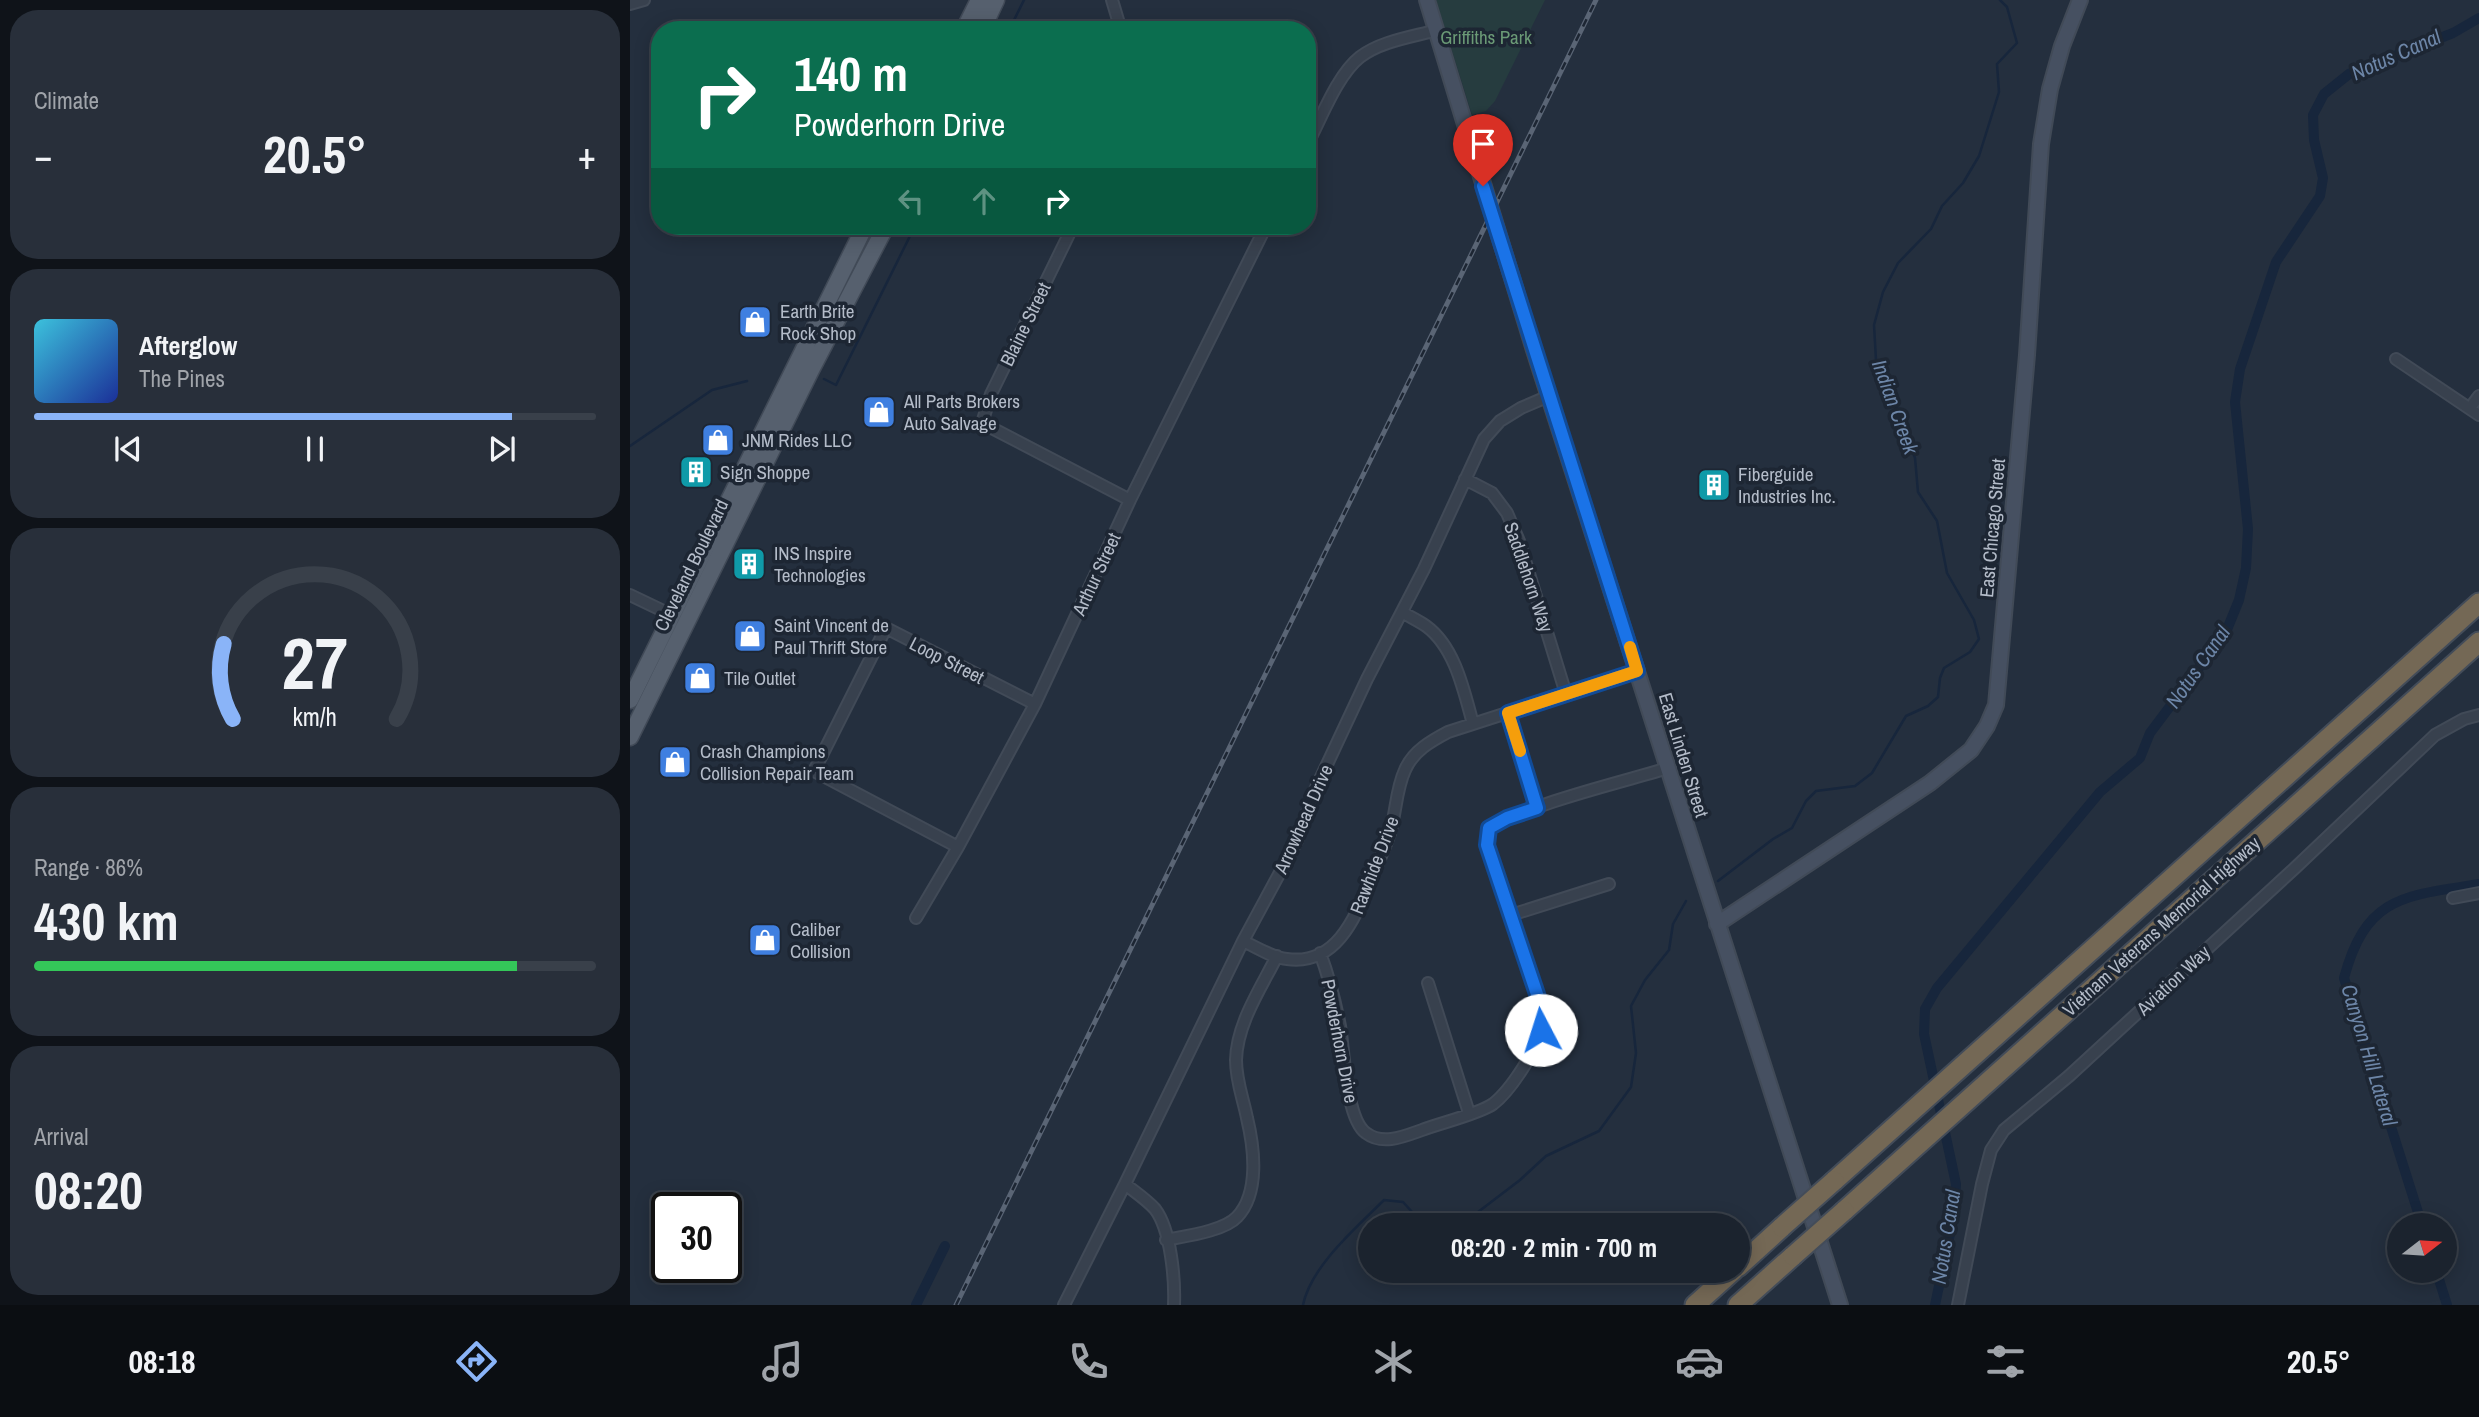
<!DOCTYPE html>
<meta charset="utf-8">
<style>
body{margin:0;font-family:"Archivo Narrow",sans-serif;background:#282f3a;color:#f1f3f6;height:100vh;display:flex;flex-direction:column;font-size:26px;white-space:nowrap}
*{box-sizing:border-box;margin:0}
p{font-size:23px;color:#a0a4aa}
.icon{flex:none;width:38px;height:38px;fill:none;stroke:currentColor;stroke-width:2;stroke-linecap:round;stroke-linejoin:round}
.map{position:relative;flex:1;overflow:hidden}
.details{display:flex;flex-direction:column;gap:10px;padding:10px;background:#0f1319;width:630px}
.details>*{flex:none}
.hud{position:absolute;left:21px;top:21px;width:665px;height:214px;border-radius:28px;box-shadow:0 4px 18px #0003,0 0 0 2px #39404a;background:#0b6e4f;color:#fff;overflow:hidden}
.needle{width:46px;rotate:73deg}
.buttons{position:absolute;left:1757px;top:1213px;display:grid;gap:14px}
.buttons a{display:grid;place-items:center;width:70px;height:70px;border-radius:50%;background:#1b232e;box-shadow:0 4px 18px #0003,0 0 0 2px #39404a;font-size:35px}
.speed{position:absolute;left:21px;top:1192px;display:flex;gap:14px;font-size:35px;font-weight:700;text-align:center}
.speed>*{display:grid;place-content:center;width:91px;height:91px;border-radius:50%;background:#1b232e;box-shadow:0 4px 18px #0003,0 0 0 2px #39404a;line-height:1}
.speed .limit{border:4px solid #111;border-radius:10px;background:#fff;color:#111}
.pin{position:absolute;display:grid;place-items:center;width:60px;height:60px;color:#fff;margin:-72px -30px;border-radius:50% 50% 50% 0;rotate:-45deg;box-shadow:0 0 7px #0007}
.pin .icon{rotate:45deg}
.me{position:absolute;width:77px;margin:-38px;rotate:355deg;stroke-linejoin:round;filter:drop-shadow(0 0 5px #0008)}
.turn{display:flex;align-items:center;gap:24px;height:147px;padding:0 28px;font-size:32px}
.turn .icon{width:91px;height:91px;stroke-width:2.5}
.turn b{display:block;font-size:49px;line-height:60px}
.lanes{display:flex;align-items:center;height:66px;padding:0 28px;background:#0003;justify-content:center;gap:35px;direction:ltr}
.lanes .off{opacity:.35}
.big{font-size:52px;font-weight:800;line-height:1.1}
.details .widget{flex:1;display:flex;flex-direction:column;justify-content:center;gap:10px;min-width:0;padding:0 24px;border-radius:28px;background:#282f3a}
.details .dial{align-items:center;gap:0}
.dial svg{height:182px;overflow:visible;fill:none;stroke:#39404a;stroke-width:7;stroke-linecap:round;text-anchor:middle}
.dial text{fill:#f1f3f6;stroke:none}
.song{display:flex;align-items:center;gap:21px}
.cover{width:84px;height:84px;border-radius:10px;background:linear-gradient(135deg,hsl(190 70% 55%),hsl(230 70% 35%))}
.played{height:7px;border-radius:4px;background:linear-gradient(90deg,#8ab4f8 85%,#39404a 85%)}
.keys{display:flex;justify-content:space-around;direction:ltr}
.heat{display:flex;justify-content:space-between;align-items:center;font-size:38px;direction:ltr}
.charge{height:10px;border-radius:5px;background:linear-gradient(90deg,#34c759 86%,#39404a 0)}
.trip{position:absolute;left:728px;top:1213px;width:392px;height:70px;border-radius:35px;background:#1b232e;box-shadow:0 4px 18px #0003,0 0 0 2px #39404a;font-weight:800;line-height:70px;text-align:center}
.dock{display:flex;height:112px;justify-content:space-around;align-items:center;background:#0b0e12;color:#a0a4aa}
.dock .icon{width:49px;height:49px}
.dock .active{color:#8ab4f8}
.dock b{font-size:32px;color:#f1f3f6}
main{display:flex;flex:1;min-height:0}
.map>svg:first-child{display:block}
.green{fill:#263c3f}
.lines{fill:none;stroke-linecap:round;stroke-linejoin:round}
.stream{stroke:#17263c;stroke-width:2.5}
.canal{stroke:#17263c;stroke-width:10}
.street-casing{stroke:#414a57;stroke-width:14}
.secondary-casing{stroke:#414a57;stroke-width:18}
.primary-casing{stroke:#414a57;stroke-width:19}
.highway-casing{stroke:#434c59;stroke-width:23}
.street{stroke:#38414e;stroke-width:10}
.secondary{stroke:#465061;stroke-width:14}
.primary{stroke:#56606e;stroke-width:16}
.highway{stroke:#746855;stroke-width:19}
.rail-casing{stroke:#5a6575;stroke-width:5}
.rail{stroke:#1d2633;stroke-width:2.5;stroke-dasharray:8;stroke-linecap:butt}
.highway-bridge-casing{stroke:#434c59;stroke-width:23;stroke-linecap:butt}
.highway-bridge{stroke:#746855;stroke-width:19}
.route-casing{stroke:#114b97;stroke-width:18}
.route{stroke:#1a73e8;stroke-width:12}
.slow{stroke:#f59e0b;stroke-width:12}
.labels{text-anchor:middle;stroke-width:7;stroke-linejoin:round;paint-order:stroke}
.park-label{font-size:19px;fill:#6b9a76;stroke:#1d2633}
.poi-label{font-size:19px;fill:#b4bcc9;stroke:#1d2633;text-anchor:start}
.street-label{font-size:19px;fill:#b4bcc9;stroke:#1d2633}
.water-label{font-size:21px;font-style:italic;fill:#6d86a8;stroke:#1d2633}
</style>
<main>
<section class="details">
<div class="widget"><p>Climate</p>
<div class="heat"><a>−</a><b class="big">20.5°</b><a>+</a></div>
</div>
<div class="widget">
<div class="song"><i class="cover"></i><div><b>Afterglow</b><p>The Pines</p></div></div>
<div class="played"></div>
<div class="keys"><svg class="icon" aria-label="previous" viewBox="0 0 24 24"><path d="M18 5L8 12l10 7zM5 5v14"/></svg><svg class="icon" aria-label="pause" viewBox="0 0 24 24"><path d="M8 5v14M16 5v14"/></svg><svg class="icon" aria-label="next" viewBox="0 0 24 24"><path d="M6 5l10 7-10 7zM19 5v14"/></svg></div>
</div>
<div class="widget dial"><svg viewBox="0 0 100 80">
<path d="M14 69A42 42 0 1 1 86 69"/>
<path d="M14 69A42 42 0 0 1 10 36" stroke="#8ab4f8"/>
<text x="50" y="56" font-size="32" font-weight="700">27</text>
<text x="50" y="72" font-size="11">km/h</text>
</svg></div>
<div class="widget"><p>Range · 86%</p><b class="big">430 km</b><div class="charge"></div></div>
<div class="widget"><p>Arrival</p><b class="big">08:20</b></div>
</section>
<div class="map">
<svg width="1849" height="1305" viewBox="0 0 1849 1305">
<rect width="100%" height="100%" fill="#242f3e"/>
<path class="green" d="M806 0H915L865 101 856 111 842 115Z"/>
<g class="lines">
<path class="stream" d="M379 30 394 0
M194 379 206 385 285 226
M0 446 82 390 117 381
M1088 881 1143 839 1162 828 1176 801 1186 791 1225 786 1242 773 1276 716 1298 706 1308 697 1310 678 1314 668 1340 652 1349 639 1344 620 1317 573 1307 521 1288 492 1285 458 1270 416 1246 360 1244 325 1253 292 1268 263 1301 229 1312 206 1333 183 1349 156 1369 92 1367 64 1387 43 1377 7 1370 0
M831 1225 890 1180 916 1156 969 1131 1001 1087 1006 1053 1001 1006 1015 980 1039 950 1043 924 1056 901
M673 1305C681 1266 726 1228 754 1200L773 1202 794 1225"/>
<path class="canal" d="M1792 1225 1714 978C1736 896 1774 896 1849 884
M1806 1270 1817 1305
M286 1305 315 1246
M1305 1305 1324 1215 1326 1184 1294 1034 1295 1009 1307 988 1470 792 1510 758 1520 733 1596 632 1609 600 1616 568 1618 529 1605 402 1610 369 1646 262 1690 196 1693 178 1684 140 1683 115 1694 94 1719 74 1823 33 1849 18"/>
<defs>
<path id="street" d="M482 0 491 30
M0 4 14 0
M677 145C691 119 707 75 730 57 751 41 782 37 807 30
M443 226 361 394 352 423 500 500
M1766 359 1849 415
M1840 408 1849 396
M835 479 862 493 877 513 889 541 936 694
M0 595 48 618
M772 612C780 617 789 621 796 626 825 647 834 691 843 724
M878 713 907 808
M328 847 184 771 256 628 405 704
M1823 898 1849 893
M881 915 979 884
M286 918 328 847 405 704 500 500 636 226
M613 941C626 947 643 958 657 959 708 966 726 915 742 877 748 863 755 848 760 833 766 813 766 789 775 770 783 751 801 741 818 732L1007 671
M690 953C699 977 705 1001 710 1026 714 1050 716 1119 736 1133 753 1146 775 1136 792 1130 810 1123 849 1114 863 1104 880 1091 908 1049 911 1028 912 1021 911 1013 911 1006L857 844 859 828C910 801 982 785 1038 768
M798 983 839 1113
M495 1184C505 1192 517 1200 525 1209 541 1230 545 1279 544 1305
M536 1240C556 1236 594 1231 607 1217 630 1193 624 1147 617 1118 613 1098 606 1081 606 1060 607 1023 631 988 647 956
M434 1305 495 1184 613 941 667 841 685 790 737 679 794 569 854 439 870 421 891 408 919 396
M1328 1305 1352 1184 1361 1150 1374 1130 1439 1076 1666 867 1805 735 1834 719 1849 715"/>
<path id="secondary" d="M797 0 904 350 1210 1305
M1087 924 1300 783 1341 750 1357 726 1366 705 1397 355 1411 144 1420 89 1432 46 1450 0"/>
<path id="primary" d="M334 30 349 0
M352 30 366 0
M0 700 235 226
M0 737 181 370 256 226"/>
<path id="highway" d="M1204 1181 1849 603
M1214 1211 1849 642
M1108 1267 1152 1227
M1065 1305 1104 1270
M1108 1305 1163 1256"/>
</defs>
<use href="#street" class="street-casing"/>
<use href="#secondary" class="secondary-casing"/>
<use href="#primary" class="primary-casing"/>
<use href="#highway" class="highway-casing"/>
<use href="#street" class="street"/>
<use href="#secondary" class="secondary"/>
<use href="#primary" class="primary"/>
<use href="#highway" class="highway"/>
<defs>
<path id="rail" d="M326 1305 966 0"/>
</defs>
<use href="#rail" class="rail-casing"/>
<use href="#rail" class="rail"/>
<defs>
<path id="highway-bridge" d="M1152 1227 1204 1181
M1163 1256 1214 1211"/>
</defs>
<use href="#highway-bridge" class="highway-bridge-casing"/>
<use href="#highway-bridge" class="highway-bridge"/>
</g>
<g class="lines">
<defs>
<path id="route" d="M853 186 1007 671 878 713 907 808 877 818 859 828 857 845 911 1006V1030"/>
</defs>
<use href="#route" class="route-casing"/>
<use href="#route" class="route"/>
<path class="slow" d="M890 751 878 713 1007 671 1000 647"/>
</g>
<defs>
<symbol id="shop-square" viewBox="-11 -11 22 22"><rect x="-9" y="-9" width="18" height="18" rx="4" fill="#3f7fe0" stroke="#1d2633"/><path d="M-5-2.5h2.3a2.7 3.5 0 0 1 5.4 0H5L5.5 6h-11ZM-1.5-2.5h3a1.5 2.3 0 0 0-3 0Z" fill="#fff"/></symbol>
<symbol id="building-square" viewBox="-11 -11 22 22"><rect x="-9" y="-9" width="18" height="18" rx="4" fill="#0f9aa8" stroke="#1d2633"/><path d="M-4-6H4V6H1V3H-1V6H-4ZM-2.5-4.3h1.7v1.8h-1.7ZM.8-4.3h1.7v1.8H.8ZM-2.5-1h1.7V.8h-1.7ZM.8-1h1.7V.8H.8Z" fill="#fff"/></symbol>
</defs>
<g fill-rule="evenodd">
<use href="#shop-square" x="106" y="303" width="38" height="38"/>
<use href="#shop-square" x="230" y="393" width="38" height="38"/>
<use href="#shop-square" x="69" y="421" width="38" height="38"/>
<use href="#building-square" x="47" y="453" width="38" height="38"/>
<use href="#building-square" x="1065" y="466" width="38" height="38"/>
<use href="#building-square" x="100" y="545" width="38" height="38"/>
<use href="#shop-square" x="101" y="617" width="38" height="38"/>
<use href="#shop-square" x="51" y="659" width="38" height="38"/>
<use href="#shop-square" x="26" y="743" width="38" height="38"/>
<use href="#shop-square" x="116" y="921" width="38" height="38"/>
</g>
<g class="labels">
<g class="park-label">
<text x="856" y="44">Griffiths Park</text>
</g>
<g class="poi-label">
<text x="150" y="318">Earth Brite<tspan x="150" dy="22">Rock Shop</tspan></text>
<text x="274" y="408">All Parts Brokers<tspan x="274" dy="22">Auto Salvage</tspan></text>
<text x="112" y="447">JNM Rides LLC</text>
<text x="90" y="479">Sign Shoppe</text>
<text x="1108" y="481">Fiberguide<tspan x="1108" dy="22">Industries Inc.</tspan></text>
<text x="144" y="560">INS Inspire<tspan x="144" dy="22">Technologies</tspan></text>
<text x="144" y="632">Saint Vincent de<tspan x="144" dy="22">Paul Thrift Store</tspan></text>
<text x="94" y="685">Tile Outlet</text>
<text x="70" y="758">Crash Champions<tspan x="70" dy="22">Collision Repair Team</tspan></text>
<text x="160" y="936">Caliber<tspan x="160" dy="22">Collision</tspan></text>
</g>
<g class="street-label">
<text transform="translate(395 324) rotate(-64)" y="7">Blaine Street</text>
<text transform="translate(1362 528) rotate(-85)" y="7">East Chicago Street</text>
<text transform="translate(61 565) rotate(-64)" y="7">Cleveland Boulevard</text>
<text transform="translate(466 574) rotate(-65)" y="7">Arthur Street</text>
<text transform="translate(899 577) rotate(71)" y="7">Saddlehorn Way</text>
<text transform="translate(317 660) rotate(27)" y="7">Loop Street</text>
<text transform="translate(1054 755) rotate(73)" y="7">East Linden Street</text>
<text transform="translate(673 819) rotate(-66)" y="7">Arrowhead Drive</text>
<text transform="translate(744 865) rotate(-69)" y="7">Rawhide Drive</text>
<text transform="translate(1531 926) rotate(-42)" y="7">Vietnam Veterans Memorial Highway</text>
<text transform="translate(1543 980) rotate(-43)" y="7">Aviation Way</text>
<text transform="translate(710 1041) rotate(79)" y="7">Powderhorn Drive</text>
</g>
<g class="water-label">
<text transform="translate(1766 55) rotate(-24)" y="7">Notus Canal</text>
<text transform="translate(1265 407) rotate(70)" y="7">Indian Creek</text>
<text transform="translate(1568 667) rotate(-55)" y="7">Notus Canal</text>
<text transform="translate(1739 1055) rotate(73)" y="7">Canyon Hill Lateral</text>
<text transform="translate(1316 1237) rotate(-81)" y="7">Notus Canal</text>
</g>
</g>
</svg>
<div class="buttons">
<a><svg class="needle" viewBox="-14 -14 28 28"><path d="M0-13l5 13h-10z" fill="#e53935"/><path d="M0 13l5-13h-10z" fill="#a0a4aa"/></svg></a>
</div>
<div class="speed"><div class="limit">30</div></div>
<div class="pin" style="left:853px;top:186px;background:#d93025"><svg class="icon" aria-label="arrive" viewBox="0 0 24 24"><path d="M6 21V4h12l-3 4 3 4H6"/></svg></div>
<svg class="me" style="left:911px;top:1030px" viewBox="-20 -20 40 40"><circle r="19" fill="#fff"/><path d="M0-13L10 11 0 6-10 11z" fill="#1a73e8"/></svg>
<div class="trip">08:20 · 2 min · 700 m</div>
<div class="hud">
<div class="turn"><svg class="icon" aria-label="right" viewBox="0 0 24 24"><path d="M7 20v-9h11M14 6l5 5-5 5"/></svg><div><b>140 m</b>Powderhorn Drive</div></div>
<div class="lanes"><svg class="icon off" aria-label="left" viewBox="0 0 24 24"><path d="M17 20v-9H6M10 6l-5 5 5 5"/></svg><svg class="icon off" aria-label="ahead" viewBox="0 0 24 24"><path d="M12 20V5M6 11l6-6 6 6"/></svg><svg class="icon" aria-label="right" viewBox="0 0 24 24"><path d="M7 20v-9h11M14 6l5 5-5 5"/></svg></div>
</div>
</div>
</main>
<nav class="dock">
<b>08:18</b>
<svg class="icon active" aria-label="directions" viewBox="0 0 24 24"><path d="M12 3l9 9-9 9-9-9zM9 14v-3h6M13 9l2 2-2 2"/></svg>
<svg class="icon" aria-label="music" viewBox="0 0 24 24"><path d="M9 18V5l10-2v13"/><circle cx="6" cy="18" r="3"/><circle cx="16" cy="16" r="3"/></svg>
<svg class="icon" aria-label="phone" viewBox="0 0 24 24"><path d="M5 4h4l2 5-3 2q2 4 5 5l2-3 5 2v4C11 20 4 13 5 4z"/></svg>
<svg class="icon" aria-label="climate" viewBox="0 0 24 24"><path d="M12 3v18M4 7l16 10M4 17L20 7"/></svg>
<svg class="icon" aria-label="car" viewBox="0 0 24 24"><path d="M5 17H2v-5l4-1 3-4h7l3 4 3 1v5h-3M9 17h6M6 11h13"/><circle cx="7" cy="17" r="2"/><circle cx="17" cy="17" r="2"/></svg>
<svg class="icon" aria-label="filters" viewBox="0 0 24 24"><path d="M4 7h16M4 17h16"/><circle cx="9" cy="7" r="2"/><circle cx="15" cy="17" r="2"/></svg>
<b>20.5°</b>
</nav>
